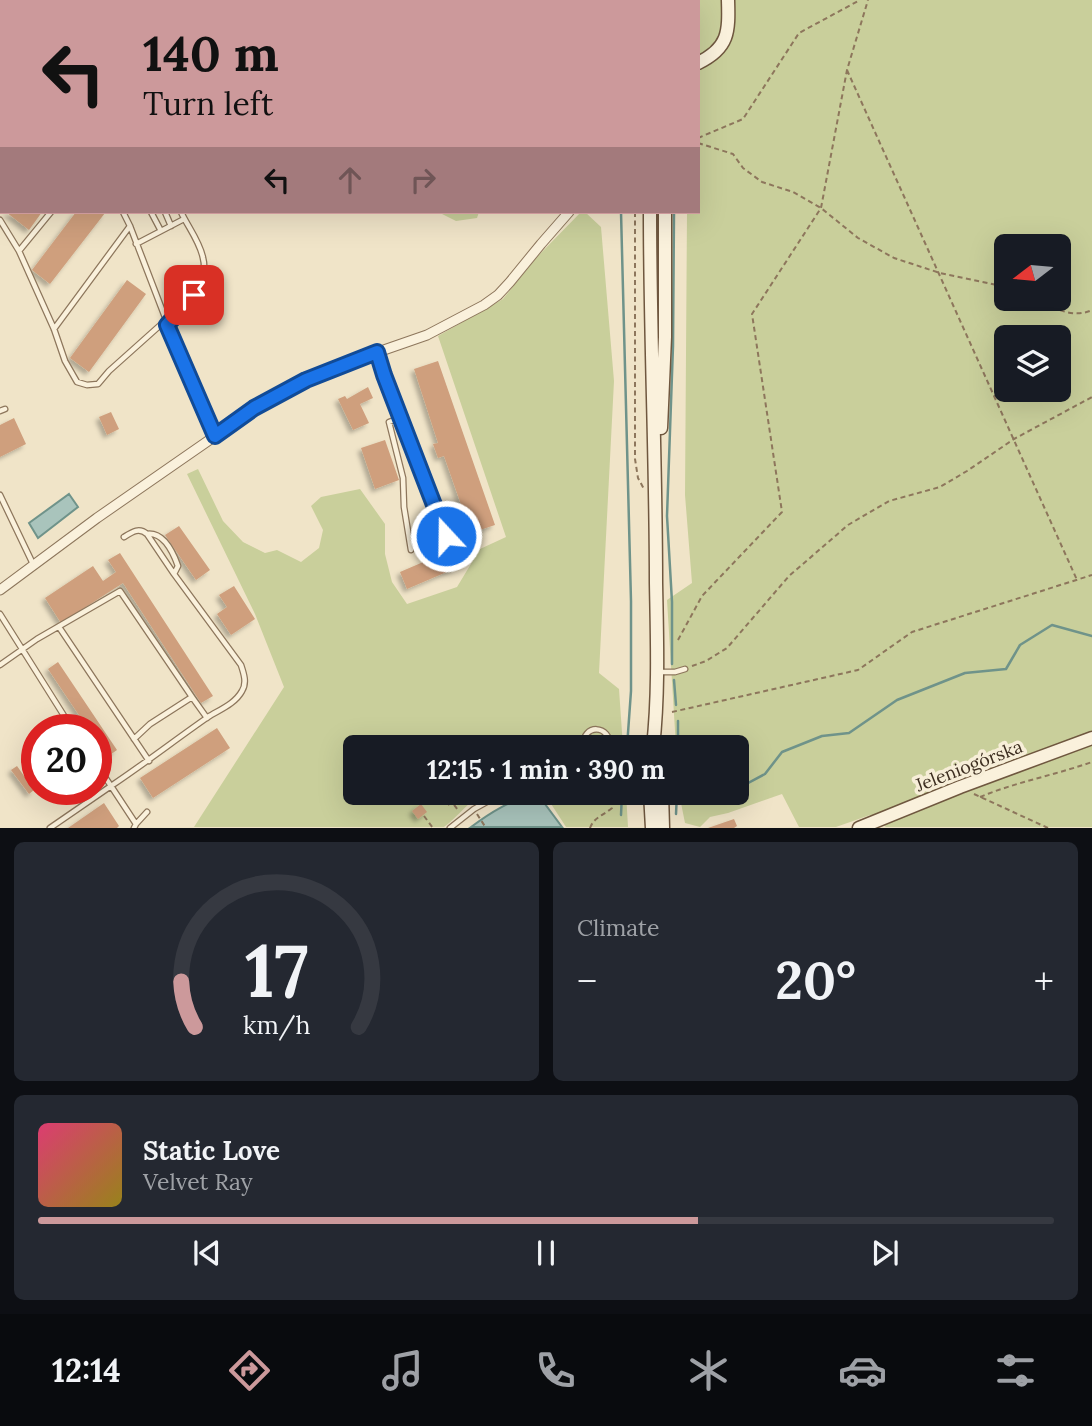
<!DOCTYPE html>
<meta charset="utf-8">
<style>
body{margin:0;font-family:Lora,serif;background:#242831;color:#f1f3f6;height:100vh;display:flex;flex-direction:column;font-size:26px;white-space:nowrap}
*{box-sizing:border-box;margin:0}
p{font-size:23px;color:#9ea1a6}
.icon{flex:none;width:38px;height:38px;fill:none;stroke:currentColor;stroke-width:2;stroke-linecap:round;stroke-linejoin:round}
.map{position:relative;height:828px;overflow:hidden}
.panel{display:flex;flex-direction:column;gap:14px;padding:14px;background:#0d0f14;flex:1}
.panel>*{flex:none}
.hud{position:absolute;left:0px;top:0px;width:700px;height:214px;box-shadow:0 7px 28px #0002;background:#cc999b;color:#111;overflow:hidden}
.needle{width:46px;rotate:254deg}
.tools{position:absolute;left:994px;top:234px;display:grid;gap:14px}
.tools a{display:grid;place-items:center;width:77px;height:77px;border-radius:10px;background:#171b24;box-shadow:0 7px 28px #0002;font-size:35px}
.speed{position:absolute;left:21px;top:714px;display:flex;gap:14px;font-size:35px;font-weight:700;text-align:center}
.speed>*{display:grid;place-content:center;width:91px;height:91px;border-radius:50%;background:#171b24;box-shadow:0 7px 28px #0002;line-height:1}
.speed .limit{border:10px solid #d22;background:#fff;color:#111}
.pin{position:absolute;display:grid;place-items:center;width:60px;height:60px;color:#fff;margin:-30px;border-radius:14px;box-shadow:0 4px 10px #0006}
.me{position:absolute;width:77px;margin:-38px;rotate:339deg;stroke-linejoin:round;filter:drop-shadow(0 0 5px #0008)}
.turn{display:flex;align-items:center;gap:24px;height:147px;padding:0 28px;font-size:32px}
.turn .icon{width:91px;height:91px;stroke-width:2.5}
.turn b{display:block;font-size:49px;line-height:60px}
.lanes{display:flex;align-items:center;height:66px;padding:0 28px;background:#0003;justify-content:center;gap:35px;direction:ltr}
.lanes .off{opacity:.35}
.big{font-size:52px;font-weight:700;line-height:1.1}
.panel .widget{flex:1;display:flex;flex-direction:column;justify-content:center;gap:10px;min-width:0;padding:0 24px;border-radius:10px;background:#242831}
.panel .dial{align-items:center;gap:0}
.dial svg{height:182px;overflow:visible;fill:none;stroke:#363941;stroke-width:7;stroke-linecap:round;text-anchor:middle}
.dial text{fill:#f1f3f6;stroke:none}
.song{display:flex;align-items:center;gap:21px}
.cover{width:84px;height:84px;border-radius:10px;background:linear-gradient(135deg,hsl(340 70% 55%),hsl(50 70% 35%))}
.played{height:7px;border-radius:4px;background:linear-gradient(90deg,#cc999b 65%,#363941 65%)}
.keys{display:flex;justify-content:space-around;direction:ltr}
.heat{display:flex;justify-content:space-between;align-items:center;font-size:38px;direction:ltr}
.panel .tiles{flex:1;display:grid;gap:14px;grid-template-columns:1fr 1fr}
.widget:last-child{grid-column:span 2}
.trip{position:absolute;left:343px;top:735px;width:406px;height:70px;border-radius:10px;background:#171b24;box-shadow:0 7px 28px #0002;font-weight:700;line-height:70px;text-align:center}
.dock{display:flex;height:112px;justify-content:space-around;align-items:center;background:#090b0e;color:#9ea1a6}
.dock .icon{width:49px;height:49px}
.dock .selected{color:#cc999b}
.dock b{font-size:32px;color:#f1f3f6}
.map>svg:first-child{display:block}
.green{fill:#c9cf9b;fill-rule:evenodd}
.water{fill:#a9c4bc;stroke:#6f938a;stroke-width:2}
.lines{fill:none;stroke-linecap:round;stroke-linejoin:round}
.stream{stroke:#6f938a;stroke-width:2.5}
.building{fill:#cf9f7d;filter:url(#shadow)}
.lane-casing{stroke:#8d765c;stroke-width:7}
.street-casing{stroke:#8d765c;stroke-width:11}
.secondary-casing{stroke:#6f573f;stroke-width:15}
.path{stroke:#8d765c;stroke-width:2;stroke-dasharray:5 3.5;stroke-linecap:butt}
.lane{stroke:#faf1dc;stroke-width:4.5}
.street{stroke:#faf1dc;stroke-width:9}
.secondary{stroke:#faf1dc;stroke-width:12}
.route-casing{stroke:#114b97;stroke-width:18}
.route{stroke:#1a73e8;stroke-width:12}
.labels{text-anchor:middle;stroke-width:7;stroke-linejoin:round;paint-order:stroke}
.street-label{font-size:18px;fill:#3d2e20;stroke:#f7eed8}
</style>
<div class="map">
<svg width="1092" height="828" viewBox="0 0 1092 828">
<defs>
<filter id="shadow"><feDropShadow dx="-3.5" dy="3.5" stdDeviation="2" flood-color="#0004"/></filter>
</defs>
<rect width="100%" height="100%" fill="#f0e4c8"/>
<path class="green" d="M183 0H408L406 2H181Z
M689 0H1092V827H886L870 815 836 827H799L782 794 728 813 710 817 700 827 685 823 679 793H737V747H676L667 600 692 583 685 495 687 212H698V2H689ZM1006 247H1059V299H1006ZM1006 338H1059V390H1006Z
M438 212H479L477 218 456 221Z
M581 212H585L601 227 614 381 599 673 619 689 623 747H355V793H485C470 799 458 817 444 827H194L284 687 255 614 187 474 198 469 223 521 243 542 265 553 277 550 301 562 319 548 323 530 311 506 321 497 360 489 385 524V554L392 582 407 604 457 587 480 549 506 537 438 336 503 299 537 257Z
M544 793H626L628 827H566Z"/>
<path class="water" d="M69 494 78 507 38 538 29 523Z
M534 795 539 796 562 827H471C490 813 510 800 534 795Z"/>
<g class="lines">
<path class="stream" d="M519 0 520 2
M621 212 631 601V691L627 747
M672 664V602L667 516 673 346 674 212
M674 680 676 705
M678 747V721
M737 789 765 774 782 752 822 736 849 733 897 700 965 673 1006 669 1020 645 1052 625 1092 636
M676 814 677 793
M621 815 622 793"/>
</g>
<path class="building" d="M6 212H42L29 230Z
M76 212H103L105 213 50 284 32 270Z
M127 280 146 294 89 372 70 358Z
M438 361 495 525 471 533 444 456 438 458 433 444 438 443 414 369Z
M368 387 373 398 360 404 369 423 353 430 338 399 345 396 347 399Z
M111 412 119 429 107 435 99 417Z
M14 418 26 444 0 457V425Z
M385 440 399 480 375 489 361 448Z
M179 526 210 570 196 580 165 535Z
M449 551 456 568 407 589 400 572Z
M120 553 213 696 201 703 123 583 61 623 45 598 93 566 103 581 116 572 108 560Z
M234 586 255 619 231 635 217 614 227 607 219 595Z
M58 662 117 750 107 757 96 741V730H89L48 669Z
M217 728 230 748 153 798 140 778Z
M17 766 34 790 29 794 11 770Z
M104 803 119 826 117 828H68Z
M421 804 427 812 418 819 412 811Z
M734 819 737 826 734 828H708Z"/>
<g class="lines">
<defs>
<path id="lane" d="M28 0V2
M0 81 2 80
M0 109 2 107
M0 198 2 196
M123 212 130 226 168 325 215 436
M151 212 161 231
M165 212 171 226
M0 220 19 251 54 329 65 361 77 382 87 385 98 384 109 371 166 320
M136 244 184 219
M19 251 51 212
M168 325C183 307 210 285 203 258 200 242 188 227 181 212
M54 329 130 226
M378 353 385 375 446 536
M0 411 5 409
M400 418 389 422 403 478 404 507 411 550
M0 495 33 564
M147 534C163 532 173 552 178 566L174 574
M124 537C132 532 139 527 147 534L174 574 241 665C244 674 247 683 242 691 235 704 219 710 208 717 175 740 144 764 111 786L136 824 134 828
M0 614 73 730
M59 627 149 761
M0 665 37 639 120 591 192 697 207 718
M658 672H675L685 669
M134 739 150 724 192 697
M583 747C582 723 611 724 610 747
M136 824 147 812
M50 828 111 786 96 764
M450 828 474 809 503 793"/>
<path id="street" d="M0 590 97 518 231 425 254 408 306 380 355 360 427 335 484 305 498 295 510 282 541 244 569 212"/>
<path id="secondary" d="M651 2 652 0
M666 2V0
M698 63C729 48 729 32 728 0
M650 212C650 336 656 459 656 583 657 638 659 693 653 747
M661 428 665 337V212
M650 793 652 828
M662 793 663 828
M859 828 960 787 1092 738"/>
</defs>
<use href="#lane" class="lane-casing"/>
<use href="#street" class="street-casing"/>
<use href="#secondary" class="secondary-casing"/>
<path class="path" d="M168 2 172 0
M634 2V0
M847 70 1077 580
M698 138 743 119 799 33 860 0
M698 143 733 154 743 168 762 182 793 192 821 208 858 238 894 258 940 273 1006 287
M635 212V459L638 478 644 489
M1037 299C1052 308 1074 319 1092 310
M678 640 702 596 782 512 752 314 821 208 847 70 868 0
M692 666 706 661 727 648 789 576 848 525 889 501 940 487 967 471 1014 439 1092 397
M672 712 858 670 912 632 1092 575
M974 794 1048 828
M980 797C1016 782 1055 775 1092 762
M448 805 452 802 458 810
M477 814 486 828
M424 816 433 828
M590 828C594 817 604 815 612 808L611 793"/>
<use href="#lane" class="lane"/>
<use href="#street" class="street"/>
<use href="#secondary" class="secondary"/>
</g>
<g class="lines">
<defs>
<path id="route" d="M194 295 167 325 215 436 254 408 306 380 377 352 384 375 446 536"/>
</defs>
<use href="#route" class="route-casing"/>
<use href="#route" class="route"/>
</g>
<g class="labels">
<g class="street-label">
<text transform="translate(969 766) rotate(-21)" y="6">Jeleniogórska</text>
</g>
</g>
</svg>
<div class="tools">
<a><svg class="needle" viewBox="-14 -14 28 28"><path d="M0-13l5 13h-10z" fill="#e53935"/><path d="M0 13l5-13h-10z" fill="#9ea1a6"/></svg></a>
<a><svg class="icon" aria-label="layers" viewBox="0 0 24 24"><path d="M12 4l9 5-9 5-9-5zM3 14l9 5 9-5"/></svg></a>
</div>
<div class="speed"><div class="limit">20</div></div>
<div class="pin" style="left:194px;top:295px;background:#d93025"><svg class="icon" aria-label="arrive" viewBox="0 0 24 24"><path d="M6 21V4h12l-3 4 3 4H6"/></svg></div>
<svg class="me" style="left:446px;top:536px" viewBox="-20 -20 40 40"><circle r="17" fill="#1a73e8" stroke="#fff" stroke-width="3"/><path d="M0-11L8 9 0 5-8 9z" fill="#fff"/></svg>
<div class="trip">12:15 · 1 min · 390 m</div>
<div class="hud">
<div class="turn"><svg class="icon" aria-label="left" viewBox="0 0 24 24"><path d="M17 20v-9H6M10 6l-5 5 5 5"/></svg><div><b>140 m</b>Turn left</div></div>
<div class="lanes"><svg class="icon" aria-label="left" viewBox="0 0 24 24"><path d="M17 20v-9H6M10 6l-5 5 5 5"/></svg><svg class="icon off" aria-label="ahead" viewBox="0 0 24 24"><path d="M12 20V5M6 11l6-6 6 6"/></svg><svg class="icon off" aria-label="right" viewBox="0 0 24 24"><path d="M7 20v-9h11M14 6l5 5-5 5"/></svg></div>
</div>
</div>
<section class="panel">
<div class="tiles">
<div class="widget dial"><svg viewBox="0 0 100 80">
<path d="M14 69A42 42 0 1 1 86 69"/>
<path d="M14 69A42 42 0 0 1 8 49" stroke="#cc999b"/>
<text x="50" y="56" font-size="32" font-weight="700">17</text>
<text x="50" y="72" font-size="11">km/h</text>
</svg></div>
<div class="widget"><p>Climate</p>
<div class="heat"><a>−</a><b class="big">20°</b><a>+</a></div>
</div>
<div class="widget">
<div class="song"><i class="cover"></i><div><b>Static Love</b><p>Velvet Ray</p></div></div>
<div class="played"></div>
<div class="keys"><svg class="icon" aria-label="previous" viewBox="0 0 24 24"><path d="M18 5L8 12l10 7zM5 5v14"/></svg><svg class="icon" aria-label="pause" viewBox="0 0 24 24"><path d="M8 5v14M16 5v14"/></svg><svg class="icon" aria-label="next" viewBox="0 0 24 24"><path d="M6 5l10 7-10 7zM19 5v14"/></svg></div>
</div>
</div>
</section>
<nav class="dock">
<b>12:14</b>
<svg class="icon selected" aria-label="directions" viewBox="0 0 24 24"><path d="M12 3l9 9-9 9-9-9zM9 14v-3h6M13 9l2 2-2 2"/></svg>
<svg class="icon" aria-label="music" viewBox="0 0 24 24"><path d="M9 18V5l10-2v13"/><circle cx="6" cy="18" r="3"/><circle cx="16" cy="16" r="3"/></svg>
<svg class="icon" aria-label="phone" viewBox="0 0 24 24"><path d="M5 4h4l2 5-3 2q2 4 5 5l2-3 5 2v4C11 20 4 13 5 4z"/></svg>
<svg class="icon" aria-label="climate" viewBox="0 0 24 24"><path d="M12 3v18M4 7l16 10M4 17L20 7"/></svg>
<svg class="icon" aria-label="car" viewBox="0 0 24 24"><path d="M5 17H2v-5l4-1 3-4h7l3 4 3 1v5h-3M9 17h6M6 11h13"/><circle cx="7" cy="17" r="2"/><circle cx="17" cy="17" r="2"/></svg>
<svg class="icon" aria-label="filters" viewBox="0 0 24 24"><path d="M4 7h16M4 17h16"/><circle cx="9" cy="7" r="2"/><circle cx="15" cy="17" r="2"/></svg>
</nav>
